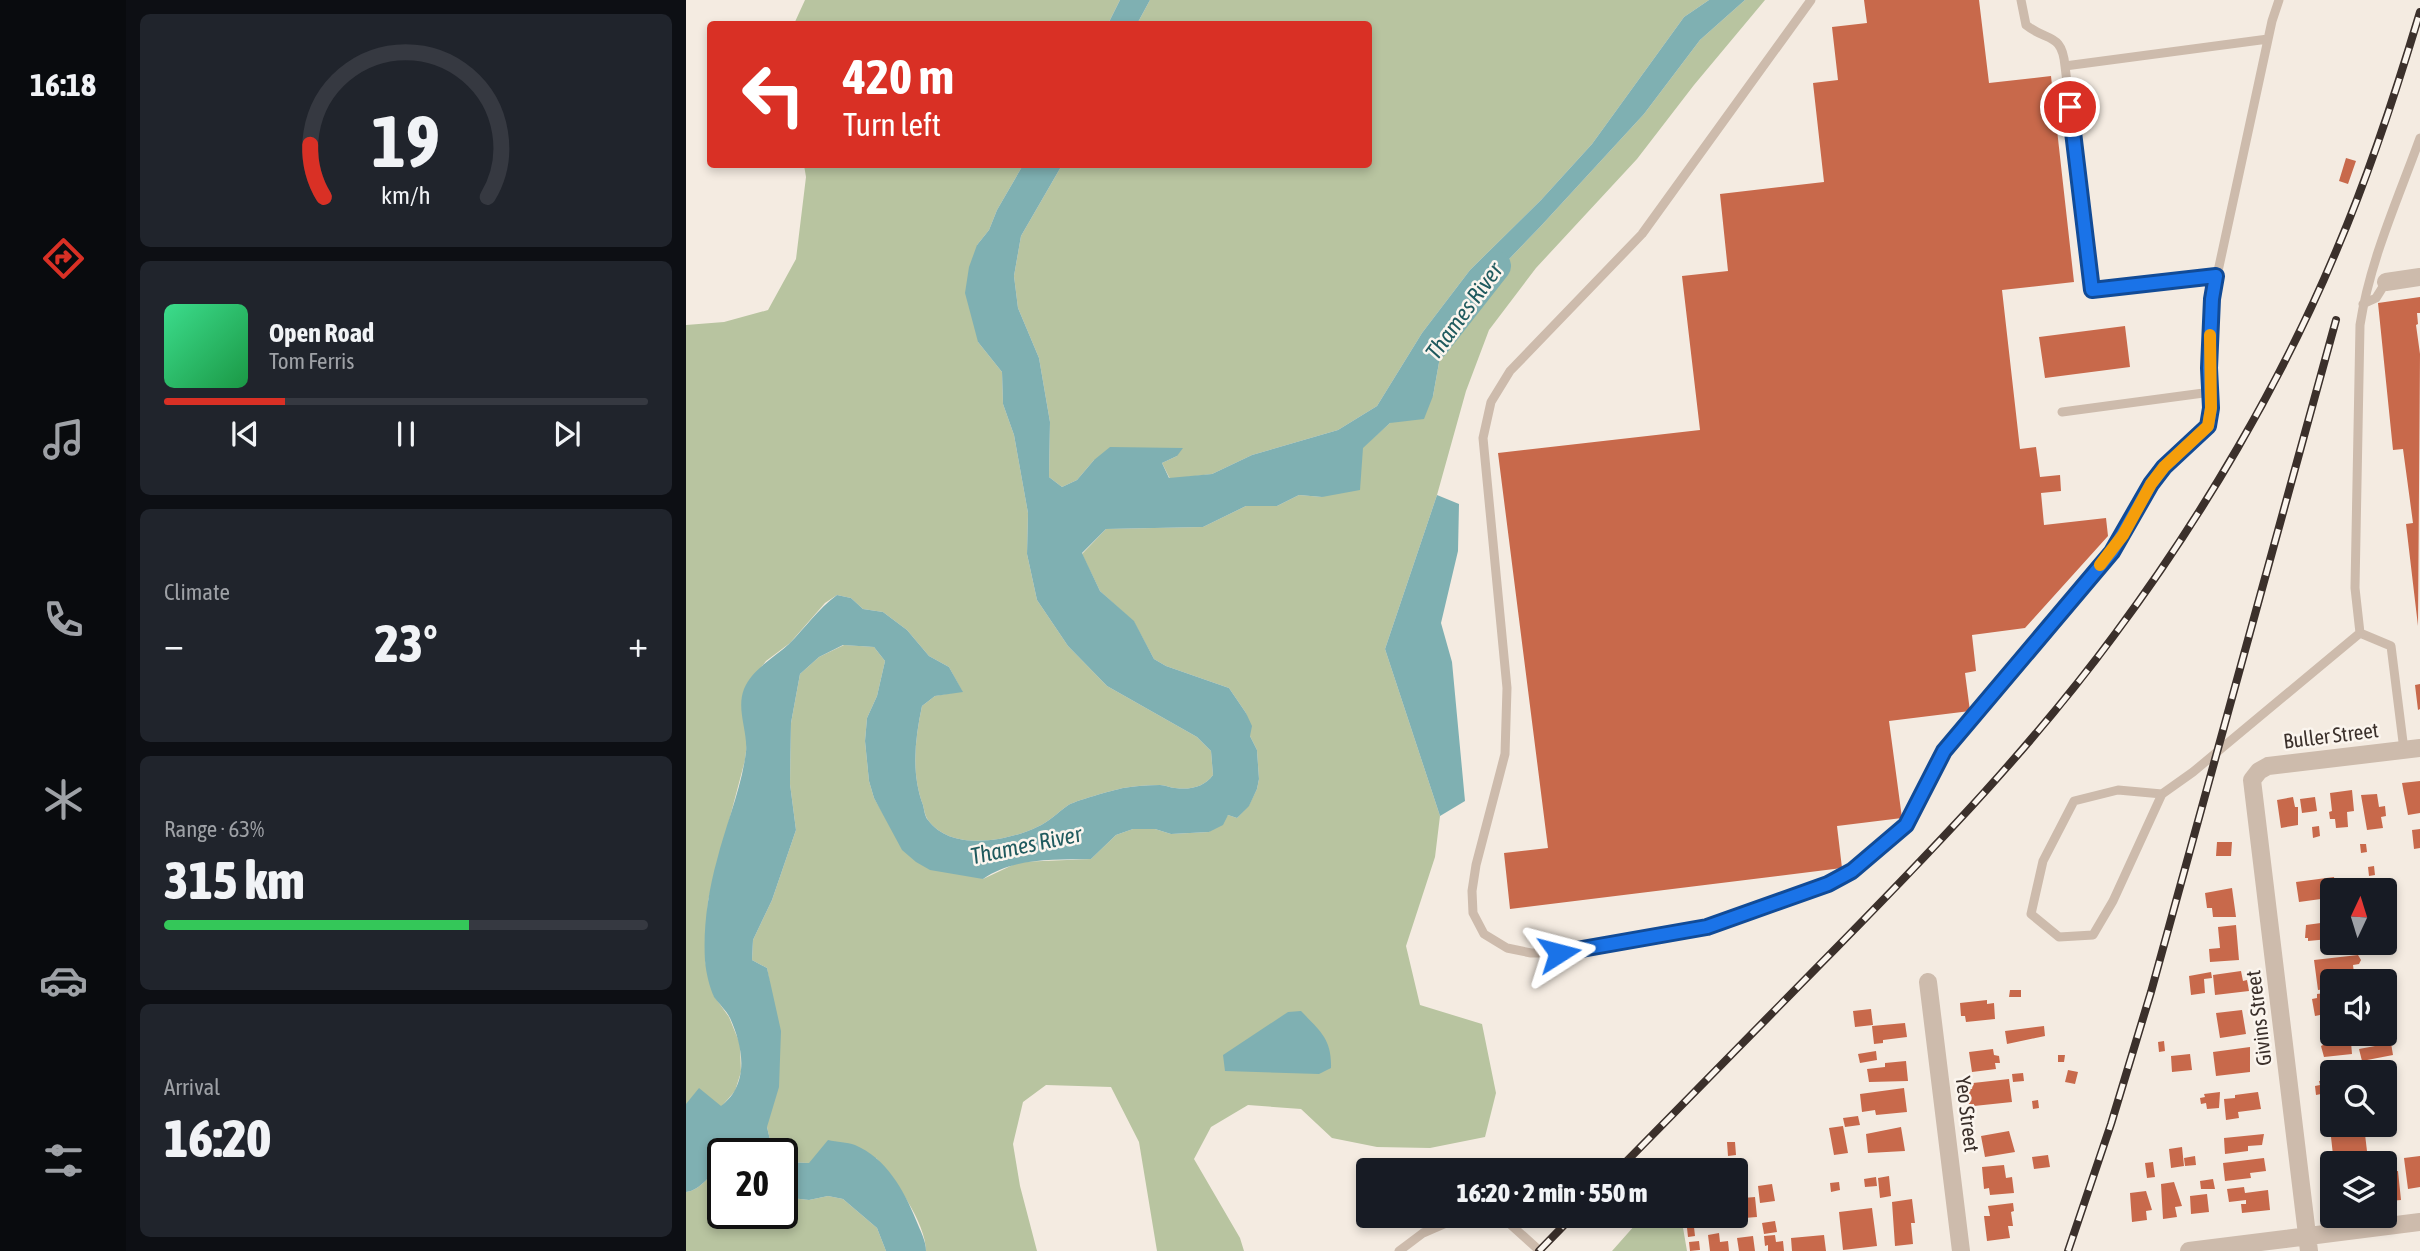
<!DOCTYPE html>
<meta charset="utf-8">
<style>
body{margin:0;font-family:"Asap Condensed",sans-serif;background:#20242c;color:#f1f3f6;height:100vh;display:flex;flex-direction:column;font-size:26px;white-space:nowrap}
*{box-sizing:border-box;margin:0}
p{font-size:23px;color:#9ea1a6}
.icon{flex:none;width:38px;height:38px;fill:none;stroke:currentColor;stroke-width:2;stroke-linecap:round;stroke-linejoin:round}
.map{position:relative;flex:1;overflow:hidden}
.drawer{display:flex;flex-direction:column;gap:14px;padding:14px;background:#0d0f14;width:560px}
.drawer>*{flex:none}
.hud{position:absolute;left:21px;top:21px;width:665px;height:147px;border-radius:7px;box-shadow:0 4px 10px #0003;background:#d93025;color:#fff;overflow:hidden}
.needle{width:46px;rotate:4deg}
.controls{position:absolute;left:1634px;top:878px;display:grid;gap:14px}
.controls a{display:grid;place-items:center;width:77px;height:77px;border-radius:7px;background:#171b24;box-shadow:0 4px 10px #0003;font-size:35px}
.speed{position:absolute;left:21px;top:1138px;display:flex;gap:14px;font-size:35px;font-weight:700;text-align:center}
.speed>*{display:grid;place-content:center;width:91px;height:91px;border-radius:50%;background:#171b24;box-shadow:0 4px 10px #0003;line-height:1}
.speed .limit{border:4px solid #111;border-radius:10px;background:#fff;color:#111}
.pin{position:absolute;display:grid;place-items:center;width:60px;height:60px;color:#fff;margin:-30px;border:4px solid #fff;border-radius:50%;box-shadow:0 2px 7px #0007}
.me{position:absolute;width:77px;margin:-38px;rotate:81deg;stroke-linejoin:round;filter:drop-shadow(0 0 5px #0008)}
.turn{display:flex;align-items:center;gap:24px;height:147px;padding:0 21px;font-size:32px}
.turn .icon{width:91px;height:91px;stroke-width:2.5}
.turn b{display:block;font-size:49px;line-height:60px}
.big{font-size:52px;font-weight:800;line-height:1.1}
.drawer .tile{flex:1;display:flex;flex-direction:column;justify-content:center;gap:10px;min-width:0;padding:0 24px;border-radius:10px;background:#20242c}
.drawer .dial{align-items:center;gap:0}
.dial svg{height:182px;overflow:visible;fill:none;stroke:#363941;stroke-width:7;stroke-linecap:round;text-anchor:middle}
.dial text{fill:#f1f3f6;stroke:none}
.song{display:flex;align-items:center;gap:21px}
.cover{width:84px;height:84px;border-radius:10px;background:linear-gradient(135deg,hsl(150 70% 55%),hsl(140 70% 35%))}
.played{height:7px;border-radius:4px;background:linear-gradient(90deg,#d93025 25%,#363941 25%)}
.keys{display:flex;justify-content:space-around;direction:ltr}
.heat{display:flex;justify-content:space-between;align-items:center;font-size:38px;direction:ltr}
.charge{height:10px;border-radius:5px;background:linear-gradient(90deg,#34c759 63%,#363941 0)}
.trip{position:absolute;left:670px;top:1158px;width:392px;height:70px;border-radius:7px;background:#171b24;box-shadow:0 4px 10px #0003;font-weight:800;line-height:70px;text-align:center}
main{display:flex;flex:1;min-height:0}
.tab-bar{display:flex;flex-direction:column;width:126px;justify-content:space-around;align-items:center;background:#090b0e;color:#9ea1a6}
.tab-bar .icon{width:49px;height:49px}
.tab-bar .active{color:#d93025}
.tab-bar b{font-size:32px;color:#f1f3f6}
.map>svg:first-child{display:block}
.green{fill:#b8c4a0}
.water{fill:#7fb0b2}
.lines{fill:none;stroke-linecap:round;stroke-linejoin:round}
.river{stroke:#7fb0b2;stroke-width:30}
.building{fill:#c8694b}
.service{stroke:#cdbbac;stroke-width:9}
.minor{stroke:#cdbbac;stroke-width:18}
.rail-casing{stroke:#3b302b;stroke-width:8}
.rail{stroke:#fbf5ee;stroke-width:5;stroke-dasharray:16;stroke-linecap:butt}
.route-casing{stroke:#114b97;stroke-width:18}
.route{stroke:#1a73e8;stroke-width:12}
.slow{stroke:#f59e0b;stroke-width:12}
.labels{text-anchor:middle;stroke-width:5;stroke-linejoin:round;paint-order:stroke}
.street-label{font-size:21px;fill:#3b302b;stroke:#fbf5ee}
.water-label{font-size:23px;font-style:italic;fill:#1f5a5e;stroke:#fbf5ee}
</style>
<main>
<nav class="tab-bar">
<b>16:18</b>
<svg class="icon active" aria-label="directions" viewBox="0 0 24 24"><path d="M12 3l9 9-9 9-9-9zM9 14v-3h6M13 9l2 2-2 2"/></svg>
<svg class="icon" aria-label="music" viewBox="0 0 24 24"><path d="M9 18V5l10-2v13"/><circle cx="6" cy="18" r="3"/><circle cx="16" cy="16" r="3"/></svg>
<svg class="icon" aria-label="phone" viewBox="0 0 24 24"><path d="M5 4h4l2 5-3 2q2 4 5 5l2-3 5 2v4C11 20 4 13 5 4z"/></svg>
<svg class="icon" aria-label="climate" viewBox="0 0 24 24"><path d="M12 3v18M4 7l16 10M4 17L20 7"/></svg>
<svg class="icon" aria-label="car" viewBox="0 0 24 24"><path d="M5 17H2v-5l4-1 3-4h7l3 4 3 1v5h-3M9 17h6M6 11h13"/><circle cx="7" cy="17" r="2"/><circle cx="17" cy="17" r="2"/></svg>
<svg class="icon" aria-label="filters" viewBox="0 0 24 24"><path d="M4 7h16M4 17h16"/><circle cx="9" cy="7" r="2"/><circle cx="15" cy="17" r="2"/></svg>
</nav>
<section class="drawer">
<div class="tile dial"><svg viewBox="0 0 100 80">
<path d="M14 69A42 42 0 1 1 86 69"/>
<path d="M14 69A42 42 0 0 1 8 46" stroke="#d93025"/>
<text x="50" y="56" font-size="32" font-weight="700">19</text>
<text x="50" y="72" font-size="11">km/h</text>
</svg></div>
<div class="tile">
<div class="song"><i class="cover"></i><div><b>Open Road</b><p>Tom Ferris</p></div></div>
<div class="played"></div>
<div class="keys"><svg class="icon" aria-label="previous" viewBox="0 0 24 24"><path d="M18 5L8 12l10 7zM5 5v14"/></svg><svg class="icon" aria-label="pause" viewBox="0 0 24 24"><path d="M8 5v14M16 5v14"/></svg><svg class="icon" aria-label="next" viewBox="0 0 24 24"><path d="M6 5l10 7-10 7zM19 5v14"/></svg></div>
</div>
<div class="tile"><p>Climate</p>
<div class="heat"><a>−</a><b class="big">23°</b><a>+</a></div>
</div>
<div class="tile"><p>Range · 63%</p><b class="big">315 km</b><div class="charge"></div></div>
<div class="tile"><p>Arrival</p><b class="big">16:20</b></div>
</section>
<div class="map">
<svg width="1734" height="1251" viewBox="0 0 1734 1251">
<rect width="100%" height="100%" fill="#f4ebe1"/>
<path class="green" d="M119 0H434L422 24H108Z
M464 0H1023L998 17 906 144 855 200 784 270 736 333 691 406 652 430 566 455 526 474 484 479 476 463 491 456 408 460 391 480 376 487 363 477 364 422 353 358 332 308 328 276 335 236 376 165 682 164V24H451Z
M1059 0H1079L1008 85 951 159 850 268 803 330 780 391 751 495 699 649 754 816 749 857 720 946 734 1005 796 1024 810 1093 799 1137 744 1148 691 1147 646 1138 615 1109 562 1105 525 1127 508 1159 554 1238 558 1251H471L453 1142 425 1087 360 1085 337 1102 327 1144 334 1186 351 1251H240C240 1223 208 1178 190 1158L123 1163 96 1162V1153H87L81 1127 84 985 81 968 66 960 67 940 86 900 110 830 104 784 105 723 114 674 133 657 158 645 188 647 199 661 191 696 181 718 179 741 183 781 188 798 202 822 297 879 333 862 405 859 430 835 447 829H469L485 834 523 832 542 815 551 818 563 805 571 789 573 779 571 750 564 736 560 713 543 688 480 666 468 659 448 622 414 591 396 554 420 529 517 527 560 506H591L613 495 636 497 676 448 704 423 747 396 754 357 775 309 854 227 958 114 1014 40Z
M118 165H337L311 210 303 230 291 245 292 342 316 372 317 404 328 435 342 513 341 554 351 600 382 646 421 686 511 737 525 751 527 775C518 787 505 790 489 788 484 788 480 785 474 785 462 785 449 786 437 788 428 790 387 801 381 806 371 813 363 822 351 827 322 841 265 852 242 820 239 816 238 809 237 805 225 773 229 739 236 706L249 696 276 691 263 667 243 656 221 630 197 612 177 609 165 598 151 595 139 603 104 643 80 661 59 688 61 743 59 760 22 901 19 961 28 996 43 1017 54 1044 55 1072 49 1091 35 1107 0 1104V325L38 322 82 310 110 259 120 177Z
M37 1168V1213H96V1197L123 1200 142 1196 157 1199 191 1228 200 1251H0V1192C16 1190 22 1174 37 1168Z
M957 1216H995L1001 1251H926Z"/>
<path class="water" d="M434 0H464L451 24H422Z
M1023 0H1059L1014 40 958 114 854 227 775 309 754 357 747 396 738 419 704 423 677 448 674 490 636 497 613 495 591 506H560L517 527 420 529 396 553 414 591 448 621 468 659 480 666 543 688 560 713 566 726 564 736 571 750 573 779 571 789 563 806 551 818 542 815 537 825 523 832 485 834 469 829H447L430 835 405 859C368 860 329 857 297 879L244 870 230 862 216 850 188 798 183 781 179 741 181 718 191 696 199 661 188 647 157 645 133 657 114 674 105 723 104 784 110 830 86 900 67 940 66 960 81 968 95 1031 93 1087 81 1127 87 1153H37V1168C22 1174 16 1190 0 1192V1104L13 1088 35 1106C40 1102 46 1096 49 1090 61 1068 54 1040 44 1018 40 1010 33 1004 28 997 23 986 20 972 19 961 17 928 22 892 31 860 40 824 55 790 60 752 62 731 50 710 58 689 66 669 88 658 103 644 119 628 132 609 151 595L165 598 177 609 197 612 221 630 243 656 263 667 277 692 249 696 236 706C229 739 225 773 237 805 238 809 239 817 242 820 265 852 322 841 351 827 363 822 371 813 381 806 387 801 428 790 437 788 449 786 462 785 474 785 480 785 484 788 489 788 505 790 518 787 527 775L525 751 511 737 421 686 382 646 351 600 341 554 342 513 328 435 317 404 316 372 292 342 279 293 283 267 291 245 303 230 311 210 337 165H376L335 236 328 276 332 308 353 358 364 422 363 477 376 487 391 480 408 460 424 447 497 448 491 456 476 463 483 478 526 474 566 455 652 430 691 406 736 333 784 270 855 200 906 144 998 17Z
M751 495 773 504 772 551 755 623 766 662 779 801 754 816 699 649Z
M615 1011C634 1031 646 1039 645 1068L633 1074 539 1071 537 1055 602 1012Z
M142 1140C151 1142 161 1142 169 1145 200 1158 218 1190 230 1220 234 1230 240 1241 240 1251H200L191 1228 157 1199 142 1196 123 1200 96 1197V1162L123 1163Z"/>
<g class="lines">
<path class="river" d="M748 345 810 266"/>
</g>
<path class="building" d="M1178 0H1293L1303 83 1365 76 1388 282 1316 290 1334 449 1350 447 1354 477 1374 475 1375 491 1355 493 1358 525 1420 518 1422 536 1339 628 1286 635 1290 671 1279 673 1284 711 1203 721 1216 818 1151 826 1156 868 824 909 818 853 862 848 812 453 1014 430 996 276 1042 271 1034 194 1138 182 1127 83 1152 80 1146 27 1181 23Z
M1660 158 1670 161 1662 184 1653 181Z
M1734 297V313H1731L1732 324 1730 325 1734 354 1732 626 1720 524 1727 523 1717 449 1707 450 1692 303Z
M1439 326 1444 367 1359 378 1353 337Z
M1734 684V709L1732 710 1729 685Z
M1734 781V813L1722 815 1716 783Z
M1666 790 1668 811 1661 812 1662 827 1650 828 1649 819H1644L1643 812 1646 811 1644 793Z
M1691 794 1693 807 1699 806 1700 816 1695 817 1697 828 1681 830 1675 795Z
M1607 797 1609 807H1612V825L1595 828 1591 800Z
M1629 797 1631 811 1616 813 1614 799Z
M1633 826 1634 836 1627 838 1626 827Z
M1734 829V848L1728 849 1726 830Z
M1531 842H1546L1545 856H1530Z
M1674 844H1680L1681 852 1675 853Z
M1688 866 1689 875 1683 876 1682 867Z
M1648 877 1650 891H1647V902L1635 903V899L1613 902 1610 882Z
M1546 888 1550 917H1527L1526 908H1521L1519 893Z
M1642 922V925L1647 924V941L1643 942V939L1622 941V938H1619L1620 925Z
M1550 925 1553 960 1524 962 1523 949 1534 948 1532 927Z
M1655 943 1656 951 1647 952V944Z
M1672 955 1675 960 1673 964 1667 965 1668 973H1665L1666 982H1647V988L1632 990 1628 960Z
M1555 971 1557 981 1561 980 1563 991 1529 995 1527 975Z
M1525 972 1526 978 1518 979 1519 993 1505 995 1503 976Z
M1324 990H1335V997H1323Z
M1647 992V1018L1634 1019V1015L1629 1016 1626 999 1631 998V994Z
M1301 1000V1004L1308 1003 1309 1019 1280 1022 1279 1016H1275L1274 1003Z
M1703 1005 1706 1027 1699 1028V1006Z
M1185 1009 1187 1025 1169 1027 1167 1011Z
M1556 1010 1560 1034 1534 1038 1530 1013Z
M1219 1023 1221 1037 1197 1040V1043L1188 1044 1186 1026Z
M1358 1026 1359 1036 1321 1044 1319 1031Z
M1661 1034 1669 1035 1670 1041 1665 1042 1666 1054 1638 1057 1635 1046 1637 1045 1636 1038Z
M1478 1041 1479 1051 1473 1052 1472 1042Z
M1705 1043 1707 1055 1676 1061 1673 1049Z
M1564 1047V1072L1530 1076 1527 1052Z
M1307 1049 1308 1055 1313 1056 1314 1063H1309L1310 1069 1286 1072 1283 1052Z
M1190 1051 1191 1060 1174 1063 1172 1054Z
M1504 1054 1506 1070 1486 1072 1485 1056Z
M1372 1055H1379L1378 1062H1372Z
M1220 1061 1222 1081 1183 1082 1181 1069 1199 1067V1063Z
M1382 1070 1392 1072 1389 1084 1379 1082Z
M1337 1073 1338 1081 1327 1082 1326 1074Z
M1647 1073V1098L1635 1099V1094L1630 1095 1629 1086 1634 1085 1633 1081 1645 1080 1644 1074Z
M1323 1079 1326 1102 1288 1106V1104L1283 1105 1281 1089H1286L1287 1083Z
M1218 1088 1221 1112 1190 1115 1189 1110 1176 1112 1174 1094Z
M1534 1092 1533 1108 1521 1109 1520 1103 1515 1104 1514 1098 1519 1097 1518 1094Z
M1572 1092 1575 1109 1552 1112 1553 1118 1540 1120 1538 1099 1549 1098V1095Z
M1352 1100 1353 1108 1347 1109 1346 1101Z
M1172 1116 1174 1125 1159 1127 1157 1118Z
M1157 1126 1162 1153 1148 1155 1143 1128Z
M1678 1126 1681 1151 1647 1155 1644 1128Z
M1215 1127 1219 1151 1182 1153 1180 1134Z
M1323 1131 1329 1152 1299 1157 1295 1136Z
M1578 1134 1576 1145 1562 1146V1151L1539 1154 1538 1138Z
M1041 1142H1049L1050 1155 1042 1156Z
M1496 1147 1498 1166 1485 1168 1483 1149Z
M1362 1155 1364 1167 1348 1169 1346 1157Z
M1509 1156 1510 1165 1499 1166 1498 1158Z
M1734 1156V1187L1722 1189 1718 1158Z
M1578 1158 1580 1171 1564 1173 1565 1178 1539 1181 1537 1163Z
M1467 1162 1469 1177 1461 1178 1459 1163Z
M1318 1165 1320 1178 1326 1177 1328 1193 1304 1195 1303 1188 1298 1189 1296 1167Z
M1712 1171 1715 1200 1703 1201 1702 1197 1699 1198V1172Z
M1203 1176 1205 1196 1194 1198 1192 1178Z
M1190 1177 1191 1186 1179 1187 1178 1179Z
M1527 1179 1529 1189H1515L1514 1181Z
M1153 1182 1154 1190 1145 1192 1144 1183Z
M1488 1182 1496 1206 1489 1207 1491 1217 1477 1219 1475 1184Z
M1086 1184 1089 1201 1074 1203 1072 1186Z
M1558 1187 1559 1193 1582 1190 1584 1210 1556 1213 1555 1204H1560V1200L1543 1202 1541 1189Z
M1460 1191 1466 1210 1460 1211 1461 1220 1446 1222 1444 1193Z
M1521 1194 1523 1212 1505 1214 1504 1196Z
M1069 1197 1071 1217 1058 1218 1057 1198Z
M1226 1199 1229 1223H1225L1227 1244 1209 1246 1206 1202Z
M1327 1203 1328 1211 1325 1212 1327 1226H1322L1324 1238 1301 1241 1298 1216H1304L1302 1206Z
M1186 1208 1191 1246 1157 1250 1153 1212Z
M1089 1221 1091 1232 1078 1234 1076 1223Z
M1008 1227 1009 1236 1002 1237 1001 1228Z
M1033 1233 1034 1242 1042 1241 1043 1251H1024L1022 1235Z
M1089 1235 1090 1242 1097 1241 1098 1251H1082V1245L1079 1246 1078 1236Z
M1138 1235 1140 1251H1106L1105 1238Z
M1067 1236 1069 1251H1053L1051 1238Z
M1013 1241 1014 1250 1004 1251 1003 1242Z"/>
<g class="lines">
<path class="service" d="M1125 0 956 234 824 371 805 402 797 438 821 688 819 754 790 865 786 891 787 913 798 934 821 948 845 953H873L1021 927 1142 884 1166 871 1213 831 1226 816 1258 751 1426 552 1465 484 1478 467 1522 426 1525 408 1523 368 1526 299 1586 21 1593 0
M1335 0 1340 25C1361 42 1376 32 1379 66
M1530 276 1406 291 1379 66 1582 39
M1677 304 1690 298 1700 282
M1376 412 1525 392
M1674 633 1705 646 1718 750
M1476 794 1432 790 1388 801 1357 861 1345 914 1373 937 1407 935 1427 901 1476 794 1507 772 1674 633 1669 588 1674 325C1684 260 1712 199 1734 138
M815 1216 854 1251
M713 1251 737 1233 776 1216"/>
<path class="minor" d="M1700 282 1734 277
M1242 982 1275 1251
M1503 1251 1734 1222
M1623 1251 1566 780 1573 771 1582 766 1734 748"/>
<defs>
<path id="rail" d="M931 1171C1007 1094 1082 1017 1158 940 1253 843 1348 744 1429 634 1516 517 1595 383 1651 249 1684 172 1710 92 1734 12
M853 1251 887 1216
M1382 1251 1425 1124 1465 992 1650 320"/>
</defs>
<use href="#rail" class="rail-casing"/>
<use href="#rail" class="rail"/>
</g>
<g class="lines">
<defs>
<path id="route" d="M873 953 1021 927 1142 884 1166 871 1220 825 1258 751 1426 552 1465 484 1478 467 1522 426 1525 408 1523 368 1526 299 1530 276 1406 290 1384 107"/>
</defs>
<use href="#route" class="route-casing"/>
<use href="#route" class="route"/>
<path class="slow" d="M1414 565 1437 535 1465 484 1478 467 1522 426 1525 408 1524 335"/>
</g>
<g class="labels">
<g class="street-label">
<text transform="translate(1645 736) rotate(-7)" y="7">Buller Street</text>
<text transform="translate(1573 1018) rotate(-97)" y="7">Givins Street</text>
<text transform="translate(1281 1114) rotate(83)" y="7">Yeo Street</text>
</g>
<g class="water-label">
<text transform="translate(778 311) rotate(-54)" y="8">Thames River</text>
<text transform="translate(340 845) rotate(-12)" y="8">Thames River</text>
</g>
</g>
</svg>
<div class="controls">
<a><svg class="needle" viewBox="-14 -14 28 28"><path d="M0-13l5 13h-10z" fill="#e53935"/><path d="M0 13l5-13h-10z" fill="#9ea1a6"/></svg></a>
<a><svg class="icon" aria-label="sound" viewBox="0 0 24 24"><path d="M4 9h4l5-4v14l-5-4H4zM17 9q2 3 0 6"/></svg></a>
<a><svg class="icon" aria-label="search" viewBox="0 0 24 24"><circle cx="10" cy="10" r="6"/><path d="M15 15l6 6"/></svg></a>
<a><svg class="icon" aria-label="layers" viewBox="0 0 24 24"><path d="M12 4l9 5-9 5-9-5zM3 14l9 5 9-5"/></svg></a>
</div>
<div class="speed"><div class="limit">20</div></div>
<div class="pin" style="left:1384px;top:107px;background:#d93025"><svg class="icon" aria-label="arrive" viewBox="0 0 24 24"><path d="M6 21V4h12l-3 4 3 4H6"/></svg></div>
<svg class="me" style="left:873px;top:953px" viewBox="-20 -20 40 40"><path d="M0-17L14 15 0 8-14 15z" fill="#1a73e8" stroke="#fff" stroke-width="4"/></svg>
<div class="trip">16:20 · 2 min · 550 m</div>
<div class="hud">
<div class="turn"><svg class="icon" aria-label="left" viewBox="0 0 24 24"><path d="M17 20v-9H6M10 6l-5 5 5 5"/></svg><div><b>420 m</b>Turn left</div></div>
</div>
</div>
</main>
